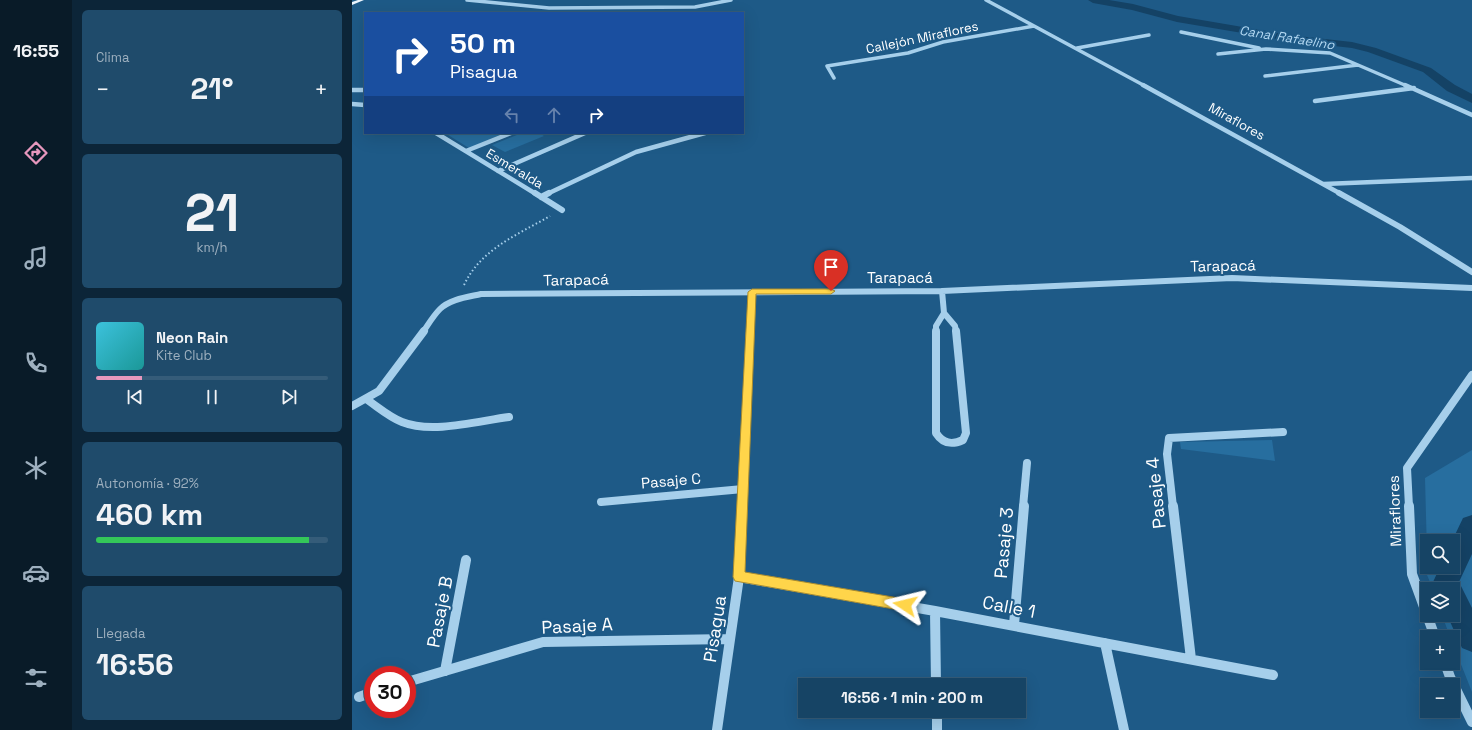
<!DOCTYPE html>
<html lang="es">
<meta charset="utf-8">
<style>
body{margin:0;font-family:"Space Grotesk",sans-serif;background:#1f4b6b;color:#f1f3f6;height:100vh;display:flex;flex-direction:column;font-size:15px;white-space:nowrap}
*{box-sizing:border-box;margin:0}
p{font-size:13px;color:#9eb0bf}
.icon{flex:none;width:22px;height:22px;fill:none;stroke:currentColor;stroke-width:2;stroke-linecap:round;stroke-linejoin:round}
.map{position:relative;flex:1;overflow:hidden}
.panel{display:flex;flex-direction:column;gap:10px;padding:10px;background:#0c2538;width:280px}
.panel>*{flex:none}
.hud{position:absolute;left:12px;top:12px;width:380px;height:122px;border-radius:0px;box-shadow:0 4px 16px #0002,0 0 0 1px #355c79;background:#1a4fa0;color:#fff;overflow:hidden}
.buttons{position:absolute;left:1068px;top:534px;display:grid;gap:8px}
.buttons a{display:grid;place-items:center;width:40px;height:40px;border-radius:0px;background:#164465;box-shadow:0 4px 16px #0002,0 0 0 1px #355c79;font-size:20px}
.speed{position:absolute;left:12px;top:666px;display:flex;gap:8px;font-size:20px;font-weight:700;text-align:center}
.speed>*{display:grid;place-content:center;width:52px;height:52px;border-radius:50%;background:#164465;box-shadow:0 4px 16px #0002,0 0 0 1px #355c79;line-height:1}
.speed .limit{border:6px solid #d22;background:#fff;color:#111}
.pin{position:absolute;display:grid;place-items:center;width:34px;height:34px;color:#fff;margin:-41px -17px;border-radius:50% 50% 50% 0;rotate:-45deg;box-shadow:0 0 4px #0007}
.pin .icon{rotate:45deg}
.me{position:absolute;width:44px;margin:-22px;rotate:280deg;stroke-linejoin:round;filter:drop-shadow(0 0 3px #0008)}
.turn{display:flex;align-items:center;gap:14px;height:84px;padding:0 20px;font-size:18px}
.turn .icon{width:52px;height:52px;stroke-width:2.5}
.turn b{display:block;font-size:28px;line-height:34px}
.lanes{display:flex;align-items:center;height:38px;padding:0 20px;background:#0003;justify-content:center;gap:20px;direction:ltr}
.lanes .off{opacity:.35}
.big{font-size:30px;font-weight:700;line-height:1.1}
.panel .card{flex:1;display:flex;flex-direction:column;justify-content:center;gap:6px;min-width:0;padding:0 14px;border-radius:6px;background:#1f4b6b}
.panel .dial{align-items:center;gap:0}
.dial b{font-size:52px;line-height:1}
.song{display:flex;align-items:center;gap:12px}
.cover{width:48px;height:48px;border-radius:6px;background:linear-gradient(135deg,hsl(190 70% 55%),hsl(180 70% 35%))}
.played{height:4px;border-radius:2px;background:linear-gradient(90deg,#e797bd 20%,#355c79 20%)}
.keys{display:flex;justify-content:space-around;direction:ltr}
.heat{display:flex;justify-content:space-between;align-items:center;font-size:22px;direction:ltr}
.charge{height:6px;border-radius:3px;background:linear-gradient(90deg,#34c759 92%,#355c79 0)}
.trip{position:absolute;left:446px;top:678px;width:228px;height:40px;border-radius:0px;background:#164465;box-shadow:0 4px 16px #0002,0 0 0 1px #355c79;font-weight:700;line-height:40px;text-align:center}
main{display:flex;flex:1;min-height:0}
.tab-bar{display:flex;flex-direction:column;width:72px;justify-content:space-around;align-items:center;background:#091b28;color:#9eb0bf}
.tab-bar .icon{width:28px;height:28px}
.tab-bar .selected{color:#e797bd}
.tab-bar b{font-size:18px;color:#f1f3f6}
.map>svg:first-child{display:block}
.green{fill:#276e9f}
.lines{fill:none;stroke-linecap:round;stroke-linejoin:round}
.canal{fill:#144265;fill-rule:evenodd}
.path{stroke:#a6cfeb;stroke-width:2;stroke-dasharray:1.5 2.5;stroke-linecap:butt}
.minor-far4{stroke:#a6cfeb;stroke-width:3.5}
.minor-far3{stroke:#a6cfeb;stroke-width:4.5}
.minor-far2{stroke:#a6cfeb;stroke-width:6}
.minor-far1{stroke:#a6cfeb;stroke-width:8}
.minor{stroke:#a6cfeb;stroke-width:10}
.major{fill:#ebf5fe;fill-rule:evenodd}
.route{fill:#ffd54a;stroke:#a68a30}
.labels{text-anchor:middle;stroke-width:4;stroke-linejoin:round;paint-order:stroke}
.far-street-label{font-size:13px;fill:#fff;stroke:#1e5a87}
.far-water-label{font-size:13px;font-style:italic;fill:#b2d8f2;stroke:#1e5a87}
.street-label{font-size:15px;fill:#fff;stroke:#1e5a87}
.near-street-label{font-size:18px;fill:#fff;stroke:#1e5a87}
</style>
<main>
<nav class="tab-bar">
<b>16:55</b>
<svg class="icon selected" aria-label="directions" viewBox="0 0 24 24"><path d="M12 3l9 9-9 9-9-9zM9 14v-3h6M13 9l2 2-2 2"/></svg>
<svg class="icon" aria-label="music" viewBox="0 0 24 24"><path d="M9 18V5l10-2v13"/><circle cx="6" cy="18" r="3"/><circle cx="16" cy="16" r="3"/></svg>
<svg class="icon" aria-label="phone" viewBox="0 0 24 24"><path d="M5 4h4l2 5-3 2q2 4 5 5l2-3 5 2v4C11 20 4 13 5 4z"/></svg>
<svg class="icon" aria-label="climate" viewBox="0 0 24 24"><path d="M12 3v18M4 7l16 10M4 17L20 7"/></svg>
<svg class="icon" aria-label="car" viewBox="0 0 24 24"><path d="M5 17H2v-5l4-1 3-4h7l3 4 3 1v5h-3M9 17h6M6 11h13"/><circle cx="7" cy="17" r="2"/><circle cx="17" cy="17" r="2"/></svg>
<svg class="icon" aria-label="filters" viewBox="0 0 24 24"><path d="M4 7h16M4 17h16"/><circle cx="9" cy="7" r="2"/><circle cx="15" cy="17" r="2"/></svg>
</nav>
<section class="panel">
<div class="card"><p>Clima</p>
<div class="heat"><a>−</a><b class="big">21°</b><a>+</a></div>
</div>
<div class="card dial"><b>21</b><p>km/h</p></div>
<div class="card">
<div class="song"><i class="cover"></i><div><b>Neon Rain</b><p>Kite Club</p></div></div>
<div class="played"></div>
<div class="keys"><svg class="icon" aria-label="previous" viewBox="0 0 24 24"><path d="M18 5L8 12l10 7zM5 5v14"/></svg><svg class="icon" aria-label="pause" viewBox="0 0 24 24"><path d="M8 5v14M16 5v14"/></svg><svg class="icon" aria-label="next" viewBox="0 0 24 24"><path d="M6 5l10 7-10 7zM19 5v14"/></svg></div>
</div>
<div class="card"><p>Autonomía · 92%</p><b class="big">460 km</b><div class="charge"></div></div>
<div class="card"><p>Llegada</p><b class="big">16:56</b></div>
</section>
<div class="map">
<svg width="1120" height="730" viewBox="0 0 1120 730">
<rect width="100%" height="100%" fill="#1e5a87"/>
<path class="green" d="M93 133H153L117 148Z
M170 133H187L192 136 153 152 140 145Z
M920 440 923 461 829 449 828 442Z
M1120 450V692L1101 644V637H1098L1090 615H1101V589H1081L1075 575V567H1101V541H1075V553L1073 478Z"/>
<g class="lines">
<path class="canal" d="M736 0H757L781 4 826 16 937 35 1000 42 1024 48 1079 68 1103 85 1120 94V103L1095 91 1071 72 1016 52 1000 48 937 41 825 22 780 10 741 3Z
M1120 515V554L1107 582 1120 608V652L1110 648 1095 615H1101V589H1084L1081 582 1088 567H1101L1100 541 1111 518Z"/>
<path class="path" d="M112 285C129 249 165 235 198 216"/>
<path class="minor-far4" d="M115 0 197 8 343 7 379 0
M634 0 793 86
M829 32 907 48
M725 48 797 35
M866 54 914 49 978 53 1055 86
M913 76 1006 65
M482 78 475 66 556 53 591 42 682 26"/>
<path class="minor-far3" d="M791 85 989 194
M1053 85 1120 115
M0 90H13
M963 101 1062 88
M0 104 13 105
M84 133 184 194
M114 151 159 133
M146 171 233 133
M972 184 1120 178
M195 194 284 152 353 133"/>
<path class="minor-far2" d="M183 193 210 210
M987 193 1048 227 1120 272
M189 197 197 193
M590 291 592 313
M592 313 603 326 604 332
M71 332C76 325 81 316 88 309 98 299 116 297 129 294L590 291 880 278 1120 288
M398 332 400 292
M584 332V326L592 313"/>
<path class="minor-far1" d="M584 331V433C591 444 600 445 611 440L614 433 604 331
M14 399C26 407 37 417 50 422 80 434 126 421 157 417
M0 406 27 391 72 331
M249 502 391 489
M390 507 398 331
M671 507 675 463
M821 507 815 454 817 438 931 432
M1057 507 1055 468 1120 375"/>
<path class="minor" d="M821 506 839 659
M1057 506 1060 574 1083 637
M387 577 583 611 921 675
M583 611 584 685
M662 625 672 506
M753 643 772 730
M1093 663 1098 677 1120 722
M93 671 114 560
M55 682 191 642 377 639
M7 697 21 692
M585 711V730
M365 730 387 577 390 506"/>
<path class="major" d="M6 0H12L0 5V2Z"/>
</g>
<path class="route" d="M400 289H479L483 291 479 294H404L393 572 553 599 557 601 559 605 557 610 553 611 383 581 381 577 396 292Z"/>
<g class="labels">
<g class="far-street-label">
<text transform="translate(570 37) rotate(-12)" y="5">Callejón Miraflores</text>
<text transform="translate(885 121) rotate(29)" y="5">Miraflores</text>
<text transform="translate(163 168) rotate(31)" y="5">Esmeralda</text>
</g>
<g class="far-water-label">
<text transform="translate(935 37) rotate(9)" y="5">Canal Rafaelino</text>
</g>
<g class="street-label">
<text transform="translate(871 266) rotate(-1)" y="5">Tarapacá</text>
<text x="548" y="283">Tarapacá</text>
<text transform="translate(224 280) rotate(-1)" y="5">Tarapacá</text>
<text transform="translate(319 481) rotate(-5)" y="5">Pasaje C</text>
<text transform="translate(1043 511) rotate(-92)" y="5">Miraflores</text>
</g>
<g class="near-street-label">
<text transform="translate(804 493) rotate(-96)" y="6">Pasaje 4</text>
<text transform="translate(652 543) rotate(-85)" y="6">Pasaje 3</text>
<text transform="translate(657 607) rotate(11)" y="6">Calle 1</text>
<text transform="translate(88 612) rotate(-79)" y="6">Pasaje B</text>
<text transform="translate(225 626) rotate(-3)" y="6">Pasaje A</text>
<text transform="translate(363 629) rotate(-81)" y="6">Pisagua</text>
</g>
</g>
</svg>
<div class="buttons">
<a><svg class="icon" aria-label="search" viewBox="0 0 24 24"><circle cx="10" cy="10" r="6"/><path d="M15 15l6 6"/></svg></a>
<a><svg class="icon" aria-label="layers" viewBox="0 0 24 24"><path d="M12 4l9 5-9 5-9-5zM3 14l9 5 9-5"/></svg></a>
<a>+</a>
<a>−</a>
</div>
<div class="speed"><div class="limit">30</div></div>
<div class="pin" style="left:479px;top:291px;background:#d93025"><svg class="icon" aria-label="arrive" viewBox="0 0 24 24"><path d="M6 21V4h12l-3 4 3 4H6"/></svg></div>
<svg class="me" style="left:553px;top:605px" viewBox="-20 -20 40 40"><path d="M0-17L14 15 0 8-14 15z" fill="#ffd54a" stroke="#fff" stroke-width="4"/></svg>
<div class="trip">16:56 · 1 min · 200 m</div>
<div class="hud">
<div class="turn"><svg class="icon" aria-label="right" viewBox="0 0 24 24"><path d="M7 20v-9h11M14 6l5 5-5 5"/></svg><div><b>50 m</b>Pisagua</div></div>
<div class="lanes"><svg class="icon off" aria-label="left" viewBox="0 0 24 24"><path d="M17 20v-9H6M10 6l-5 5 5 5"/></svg><svg class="icon off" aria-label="ahead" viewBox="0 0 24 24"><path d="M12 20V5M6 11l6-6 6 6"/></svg><svg class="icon" aria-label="right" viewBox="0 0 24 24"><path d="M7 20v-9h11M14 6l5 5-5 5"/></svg></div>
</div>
</div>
</main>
